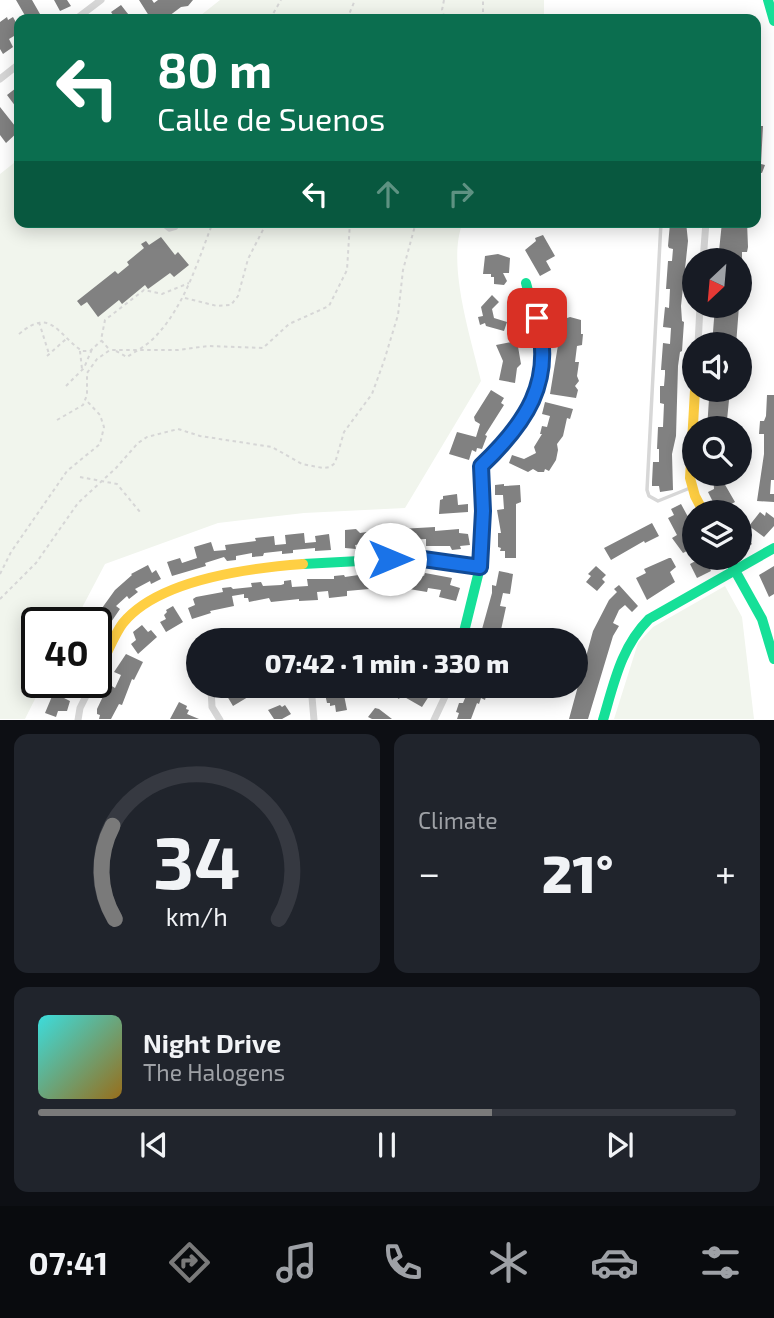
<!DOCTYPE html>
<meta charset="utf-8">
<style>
body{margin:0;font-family:"Exo 2",sans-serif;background:#20242c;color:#f1f3f6;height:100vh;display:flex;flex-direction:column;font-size:26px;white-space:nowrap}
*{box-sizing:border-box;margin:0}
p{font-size:23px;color:#9ea1a6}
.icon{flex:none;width:38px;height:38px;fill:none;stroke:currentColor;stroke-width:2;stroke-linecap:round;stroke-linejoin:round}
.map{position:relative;height:720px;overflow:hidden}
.sheet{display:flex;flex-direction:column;gap:14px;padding:14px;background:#0d0f14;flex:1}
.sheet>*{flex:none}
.banner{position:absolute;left:14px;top:14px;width:747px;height:214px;border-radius:14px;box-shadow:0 4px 18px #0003;background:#0b6e4f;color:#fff;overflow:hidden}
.needle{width:46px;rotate:206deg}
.tools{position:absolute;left:682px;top:248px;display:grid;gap:14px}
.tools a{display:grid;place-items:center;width:70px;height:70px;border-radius:50%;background:#171b24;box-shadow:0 4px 18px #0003;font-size:35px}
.speed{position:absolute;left:21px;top:607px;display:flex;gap:14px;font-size:35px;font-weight:700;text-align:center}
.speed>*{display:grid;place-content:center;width:91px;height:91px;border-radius:50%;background:#171b24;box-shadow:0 4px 18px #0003;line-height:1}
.speed .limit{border:4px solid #111;border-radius:10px;background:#fff;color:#111}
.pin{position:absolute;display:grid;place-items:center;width:60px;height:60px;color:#fff;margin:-30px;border-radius:14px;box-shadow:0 4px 10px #0006}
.me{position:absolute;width:77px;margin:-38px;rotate:90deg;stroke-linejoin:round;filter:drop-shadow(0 0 5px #0008)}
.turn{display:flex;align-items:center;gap:24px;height:147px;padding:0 28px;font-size:32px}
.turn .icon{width:91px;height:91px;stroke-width:2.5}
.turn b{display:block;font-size:49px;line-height:60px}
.lanes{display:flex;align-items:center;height:66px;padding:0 28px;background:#0003;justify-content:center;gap:35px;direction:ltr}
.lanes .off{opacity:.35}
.big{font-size:52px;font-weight:800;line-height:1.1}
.sheet .widget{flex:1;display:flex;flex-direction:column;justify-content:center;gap:10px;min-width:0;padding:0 24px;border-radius:14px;background:#20242c}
.sheet .dial{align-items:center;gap:0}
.dial svg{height:182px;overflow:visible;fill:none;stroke:#363941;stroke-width:7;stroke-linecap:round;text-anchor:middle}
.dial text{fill:#f1f3f6;stroke:none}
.song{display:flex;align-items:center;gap:21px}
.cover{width:84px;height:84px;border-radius:10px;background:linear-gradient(135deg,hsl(180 70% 55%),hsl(40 70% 35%))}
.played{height:7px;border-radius:4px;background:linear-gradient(90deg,#7a7a7a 65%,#363941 65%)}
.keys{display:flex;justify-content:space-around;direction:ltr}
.heat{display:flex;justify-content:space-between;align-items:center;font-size:38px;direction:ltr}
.sheet .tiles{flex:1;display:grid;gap:14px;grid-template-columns:1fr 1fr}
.widget:last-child{grid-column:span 2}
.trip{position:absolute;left:186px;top:628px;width:402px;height:70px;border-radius:35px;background:#171b24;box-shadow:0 4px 18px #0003;font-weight:800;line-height:70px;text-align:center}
.tabs{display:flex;height:112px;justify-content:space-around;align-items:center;background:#090b0e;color:#9ea1a6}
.tabs .icon{width:49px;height:49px}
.tabs .current{color:#7a7a7a}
.tabs b{font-size:32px;color:#f1f3f6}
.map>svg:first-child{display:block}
.green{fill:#f1f5ed}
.building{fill:#818181}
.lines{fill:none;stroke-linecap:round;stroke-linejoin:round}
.path{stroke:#d6d6d6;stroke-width:2;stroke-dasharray:3.5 3.5;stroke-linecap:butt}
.lane{stroke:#d7d7d7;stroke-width:3.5}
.street{stroke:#d7d7d7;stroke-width:7}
.fast{stroke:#16e098;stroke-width:10}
.slow{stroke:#ffcf43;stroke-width:10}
.route-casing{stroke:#114b97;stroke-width:18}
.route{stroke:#1a73e8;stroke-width:12}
</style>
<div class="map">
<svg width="774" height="720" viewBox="0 0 774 720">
<rect width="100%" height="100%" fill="#fff"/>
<path class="green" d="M220 0H544V19H196Z
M19 159V222H463C446 263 471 338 481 381L405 508 304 513 218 523 105 564 74 623H37V682L43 683 25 719H0V174Z
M725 586 742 617 754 719H614L638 643 653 627Z"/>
<path class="building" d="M16 0H32L40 14 36 16 37 19H27Z
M54 0H67L71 6 60 11Z
M139 0H152L154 3 158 0H193L188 6 181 7 165 19H151Z
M121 5 132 19H116L111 12Z
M7 17 8 20 13 17 19 28V33L9 39 13 47 3 54 0 49V22Z
M16 88 19 92V111L7 95Z
M0 107 19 131 6 143 0 135Z
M756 126H763L761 164 765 165 762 173 757 172 756 175Z
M686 222 688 241 681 306 682 321 684 322 682 351 680 352 678 366 676 436 672 454 673 490 660 492 659 486H652V482L653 462H659V449H657L658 427H663L664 404 660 403V386H664L665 374V370H661L663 343 670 344 671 328 663 327 665 307 669 308 670 289H666L668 261H672L673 249 669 248 668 246 670 223Z
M722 222H747L748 247 747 252H742V261H718Z
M543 235 555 256 546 261 551 270 540 276 525 250 536 241 535 238Z
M161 237 175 255 178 252 189 265 174 277 170 273 148 289 145 285 122 304 119 300 98 317 87 302 81 306 77 301 115 271 118 274 129 265 127 262 144 248 141 244 146 241 149 245Z
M498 254 510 258 509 273H503L507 281 504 285 494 284V277H491V274H483L485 256Z
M492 295 499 302 492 309 494 318 507 322 504 331 486 326 485 323 480 325 478 317 483 316 481 307Z
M715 306H739L736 345H712Z
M570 317 581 320V334H583L582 345 577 346 575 362H579L577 376 579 381 575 386 578 390 576 398 550 394 559 339H564L567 318Z
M517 341 521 364 517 368 515 383 499 380 503 361 496 345Z
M491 390 504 398 501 403 504 405 485 435 487 436 482 449 477 448 476 452 472 450 469 460 449 454 457 432 476 437 480 424 475 421 474 417Z
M716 390H730L727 420H732L731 429H707L709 399 715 400Z
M767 395H774V480H771L770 494H774V502L757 501 764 454V434H759L760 421H764L766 416Z
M545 402 573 409 570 419 567 418 563 436 557 444 558 450 556 460 549 471 545 469 544 472H538L533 469 528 472 509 463 512 455 524 459 536 453 534 447 542 434H540L542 426 547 427 550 416 542 414Z
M713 474H728L729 483H724L735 502 724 508 722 505 716 508 708 492 714 489Z
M504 484V486L520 485 521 502 516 504V558H505V551H500L501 548 498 547V533H501L497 510 504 509 503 495H495V485Z
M457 494 458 505 468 504V512L439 514 440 500 443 499V496Z
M681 504 693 526 695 525V547L683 553 672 538 677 535 668 518 674 515 671 509Z
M760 512 765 516 766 512 774 518V526L764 537 749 526Z
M652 523 659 536 645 543 644 541 611 560 604 548Z
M740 523 752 544 740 553Z
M435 527V531L459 529V533L468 534 470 545 460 546 461 549 452 550 450 546H426V539L409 540 410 544 371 546V543L355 545 356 549 345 548V530L356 529 360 533 387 529 388 537 399 536 400 529Z
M304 533 305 543 316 542 315 536 329 534 331 550 315 551V548L293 550V553L282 554V551L264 553 263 556 252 557V553L236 556V560L227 561 224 557 205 563 206 566 172 576 167 562 180 558 182 563 197 558 194 547 211 542 214 551 226 550 225 545 256 541 255 538 274 536 275 545 286 544 285 535Z
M669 558H671L676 567 670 572 675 582 647 600 636 578 646 573 644 569Z
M701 558H719L708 564 711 571 697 578 690 564Z
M148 565 152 573 156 570 161 579 151 584 150 581 135 589 138 592 129 599 127 596 116 606 120 609 96 644V624L101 618 97 615 115 590 132 575 131 574Z
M596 566 606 575 602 579 605 582 597 591 586 582 591 576 588 574Z
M774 566V594L769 597 759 575Z
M402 571 404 587 398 586 399 590 380 592V588L347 591V596L329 598 328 591 317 592 318 600 299 601V599L271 602 269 598 249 602 248 598H244V594L232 596 234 606 210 611 211 613 192 619 188 608 195 605 193 599 196 597 223 592 222 588 231 587 233 589 252 587 251 583 261 582 263 586 281 585 284 584V581L291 580 292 587 308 586 307 579H334V576L344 575 345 577 372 573 373 577Z
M499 571 513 574 510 594 503 593 500 606 506 607 499 639 479 640 492 593V585L496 586Z
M412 573 424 576 425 573 452 578 450 585 460 588 456 601 439 597 441 590 428 588 427 592 409 589Z
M619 585 638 606 632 612 625 605 619 610 613 623 619 626 613 636 588 719H569L593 631 609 600 617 592 614 589Z
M173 606 183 622 166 632 160 622 166 619 164 615 167 612 166 610Z
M142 625 148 632 151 630 157 637 138 654 131 644 136 640 133 632Z
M386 630 392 640H369Z
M411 630 431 636 433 631 450 636 448 640H404L407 631Z
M126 654 143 662 134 680 132 679 122 705 119 704 111 719H99L100 715 97 714V709L107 688 109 689 110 685 115 688 121 675 114 672Z
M58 682H71L64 698 70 701 67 711H58L56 717 45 713Z
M230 686H244L250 693 248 697 233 706 227 696 233 693Z
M381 686H419L431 693 422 707 401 695 399 699Z
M470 686H489L485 700 481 698 479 704 477 703 471 719H457L459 713 456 712 459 703H463Z
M343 690 347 710 336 712 335 705 330 706V703H327L325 694Z
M179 702 187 706 186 709 189 710 187 714 199 719H170Z
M280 705 282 707 285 705 291 714 282 719H274L268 710Z
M375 708 379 709 392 719H372L368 717Z"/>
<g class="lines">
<path class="path" d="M444 0 442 10 445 19
M270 19 281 0
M347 19 355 0
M483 19V0
M185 298 217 306 231 305 238 296 248 259 267 222
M39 322 49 354
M19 334C51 307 57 334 82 351H90L101 341
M108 348 101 340 105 320 144 290 162 294 189 283
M80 351 82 369
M116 351 127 357C136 351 146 346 154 338 185 306 197 263 213 222
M47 356 66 339
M66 386 84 368 92 349
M57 420 83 405 87 395V373L97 359 110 350H178L208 346 263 348 289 324 329 306 347 270 350 222
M80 477 117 484 140 512
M0 574 11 552 67 471 100 444 104 427 100 415 86 400
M0 599 36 563 78 503 116 468 138 443 147 437 178 429 200 436 272 447 302 464 323 468 330 467 335 463 344 432 372 394 384 361 398 315 403 270 416 222"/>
<path class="lane" d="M159 222 169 230 176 228 180 222
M661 222 647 490 649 496 658 501 690 488"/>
<path class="street" d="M76 19 101 0
M0 79 19 64
M703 261 706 222
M698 345 700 306
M311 686 314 720
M211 688 212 707 220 720
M78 720 80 708 93 682
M434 720 450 686"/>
<path class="fast" d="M768 0 774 21
M728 558 762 619 774 659
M303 564 416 558 480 567
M462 640 480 567 483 511 481 466C545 400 550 371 526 283
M603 720C614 683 621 647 649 619L774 548"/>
<path class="slow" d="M695 390 690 478 695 496 704 513
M96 676C105 659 112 638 123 623 159 579 250 568 303 564"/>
</g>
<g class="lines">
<defs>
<path id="route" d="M390 559 416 558 480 567 483 511 481 466C525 424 555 382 537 318"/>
</defs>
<use href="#route" class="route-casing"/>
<use href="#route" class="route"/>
</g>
</svg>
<div class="tools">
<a><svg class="needle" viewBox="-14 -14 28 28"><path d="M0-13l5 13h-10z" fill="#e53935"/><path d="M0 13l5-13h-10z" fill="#9ea1a6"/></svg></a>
<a><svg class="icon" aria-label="sound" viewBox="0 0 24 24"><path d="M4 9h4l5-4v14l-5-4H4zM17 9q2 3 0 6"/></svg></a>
<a><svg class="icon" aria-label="search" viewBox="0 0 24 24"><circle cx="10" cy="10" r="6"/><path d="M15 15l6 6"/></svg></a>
<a><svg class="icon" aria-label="layers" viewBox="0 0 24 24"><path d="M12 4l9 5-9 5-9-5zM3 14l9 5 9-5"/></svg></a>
</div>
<div class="speed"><div class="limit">40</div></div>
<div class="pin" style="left:537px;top:318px;background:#d93025"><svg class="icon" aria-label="arrive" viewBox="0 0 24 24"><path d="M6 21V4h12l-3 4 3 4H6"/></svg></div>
<svg class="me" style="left:390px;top:559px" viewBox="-20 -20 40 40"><circle r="19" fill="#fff"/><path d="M0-13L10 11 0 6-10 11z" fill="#1a73e8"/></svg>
<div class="trip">07:42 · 1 min · 330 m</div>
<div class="banner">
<div class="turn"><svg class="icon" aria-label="left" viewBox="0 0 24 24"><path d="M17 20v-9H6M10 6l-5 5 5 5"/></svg><div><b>80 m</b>Calle de Suenos</div></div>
<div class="lanes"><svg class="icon" aria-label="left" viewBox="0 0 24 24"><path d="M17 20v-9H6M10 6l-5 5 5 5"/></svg><svg class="icon off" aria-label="ahead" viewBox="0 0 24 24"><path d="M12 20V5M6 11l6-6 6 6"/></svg><svg class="icon off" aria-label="right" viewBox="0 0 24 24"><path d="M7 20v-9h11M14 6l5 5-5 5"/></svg></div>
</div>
</div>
<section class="sheet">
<div class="tiles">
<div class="widget dial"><svg viewBox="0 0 100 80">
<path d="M14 69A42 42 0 1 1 86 69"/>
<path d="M14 69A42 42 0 0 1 13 28" stroke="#7a7a7a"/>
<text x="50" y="56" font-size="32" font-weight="700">34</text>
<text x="50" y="72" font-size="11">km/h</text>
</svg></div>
<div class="widget"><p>Climate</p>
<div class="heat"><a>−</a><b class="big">21°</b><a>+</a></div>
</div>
<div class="widget">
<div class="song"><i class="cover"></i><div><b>Night Drive</b><p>The Halogens</p></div></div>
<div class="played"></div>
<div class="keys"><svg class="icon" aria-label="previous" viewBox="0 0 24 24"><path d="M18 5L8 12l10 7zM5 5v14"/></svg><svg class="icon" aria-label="pause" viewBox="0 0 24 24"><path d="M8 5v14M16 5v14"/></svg><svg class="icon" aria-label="next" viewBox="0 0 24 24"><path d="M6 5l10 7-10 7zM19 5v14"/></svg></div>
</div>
</div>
</section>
<nav class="tabs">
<b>07:41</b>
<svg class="icon current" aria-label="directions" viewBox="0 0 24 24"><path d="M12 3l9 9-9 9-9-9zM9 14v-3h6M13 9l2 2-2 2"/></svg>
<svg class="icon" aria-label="music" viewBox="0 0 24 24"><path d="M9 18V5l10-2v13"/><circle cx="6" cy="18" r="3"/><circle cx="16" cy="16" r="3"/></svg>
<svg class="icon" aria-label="phone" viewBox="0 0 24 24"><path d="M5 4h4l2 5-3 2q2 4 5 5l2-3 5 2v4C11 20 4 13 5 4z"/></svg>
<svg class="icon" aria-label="climate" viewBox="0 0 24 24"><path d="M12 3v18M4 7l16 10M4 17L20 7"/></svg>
<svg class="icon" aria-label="car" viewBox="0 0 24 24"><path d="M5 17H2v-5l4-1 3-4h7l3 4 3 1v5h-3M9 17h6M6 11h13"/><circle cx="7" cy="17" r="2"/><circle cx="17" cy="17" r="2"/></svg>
<svg class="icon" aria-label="filters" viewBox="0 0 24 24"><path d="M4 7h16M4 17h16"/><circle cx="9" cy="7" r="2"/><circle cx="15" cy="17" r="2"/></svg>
</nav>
